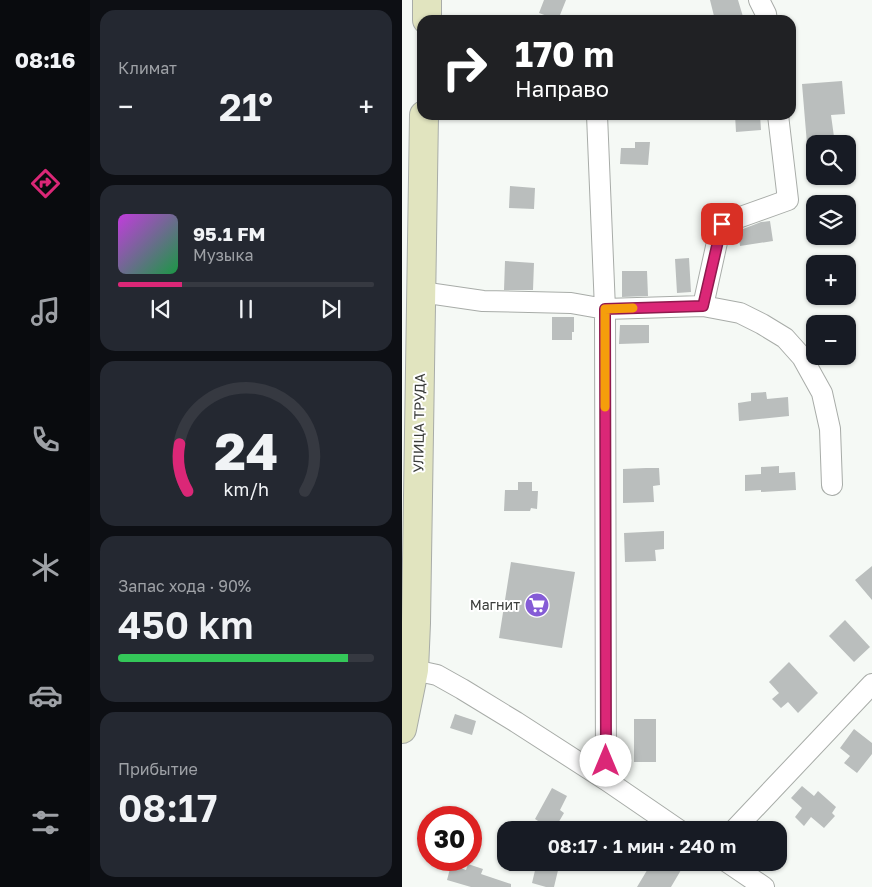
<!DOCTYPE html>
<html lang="ru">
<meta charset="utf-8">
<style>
body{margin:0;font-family:"Golos Text",sans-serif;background:#242831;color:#f1f3f6;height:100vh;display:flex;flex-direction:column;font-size:19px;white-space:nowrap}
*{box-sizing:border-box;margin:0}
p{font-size:16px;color:#9ea1a6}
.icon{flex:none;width:28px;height:28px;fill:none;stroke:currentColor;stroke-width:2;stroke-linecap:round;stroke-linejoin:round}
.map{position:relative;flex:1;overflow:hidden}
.side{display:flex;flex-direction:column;gap:10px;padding:10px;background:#0d0f14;width:312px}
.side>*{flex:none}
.hud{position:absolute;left:15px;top:15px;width:379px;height:105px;border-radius:15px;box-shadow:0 1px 4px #0004;background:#202124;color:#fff;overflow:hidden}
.fabs{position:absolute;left:404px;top:135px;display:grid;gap:10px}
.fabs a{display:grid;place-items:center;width:50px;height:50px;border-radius:10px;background:#171b24;box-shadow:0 1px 4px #0004;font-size:25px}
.speed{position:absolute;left:15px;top:806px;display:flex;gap:10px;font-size:25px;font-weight:700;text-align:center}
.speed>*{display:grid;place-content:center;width:65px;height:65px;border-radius:50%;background:#171b24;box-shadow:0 1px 4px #0004;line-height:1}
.speed .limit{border:8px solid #d22;background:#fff;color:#111}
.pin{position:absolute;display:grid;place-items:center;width:42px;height:42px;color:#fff;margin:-21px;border-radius:10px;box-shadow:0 2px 8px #0006}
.me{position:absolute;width:55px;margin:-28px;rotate:0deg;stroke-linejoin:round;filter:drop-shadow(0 0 4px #0008)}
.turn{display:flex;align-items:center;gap:18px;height:105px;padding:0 15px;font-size:22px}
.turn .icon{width:65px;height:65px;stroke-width:2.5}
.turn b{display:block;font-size:35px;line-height:42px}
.big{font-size:38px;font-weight:600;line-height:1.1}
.side .card{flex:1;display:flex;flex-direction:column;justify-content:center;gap:8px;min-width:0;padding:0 18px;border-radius:15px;background:#242831}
.side .dial{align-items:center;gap:0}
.dial svg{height:130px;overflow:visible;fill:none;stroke:#363941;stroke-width:7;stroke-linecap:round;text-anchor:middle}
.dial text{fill:#f1f3f6;stroke:none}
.song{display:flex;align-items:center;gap:15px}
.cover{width:60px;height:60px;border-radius:8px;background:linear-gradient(135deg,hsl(290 70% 55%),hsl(140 70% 35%))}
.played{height:5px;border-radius:2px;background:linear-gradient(90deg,#db2777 25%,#363941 25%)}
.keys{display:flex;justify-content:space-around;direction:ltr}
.heat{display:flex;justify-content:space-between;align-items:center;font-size:28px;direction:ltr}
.charge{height:8px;border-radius:4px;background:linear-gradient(90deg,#34c759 90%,#363941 0)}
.trip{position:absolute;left:95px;top:821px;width:290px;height:50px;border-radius:15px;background:#171b24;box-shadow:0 1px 4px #0004;font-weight:600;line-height:50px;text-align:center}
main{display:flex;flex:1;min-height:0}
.dock{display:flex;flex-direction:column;width:90px;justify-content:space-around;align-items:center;background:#090b0e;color:#9ea1a6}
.dock .icon{width:35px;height:35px}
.dock .active{color:#db2777}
.dock b{font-size:22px;color:#f1f3f6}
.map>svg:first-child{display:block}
.building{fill:#babebd}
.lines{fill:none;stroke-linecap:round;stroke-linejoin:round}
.street-casing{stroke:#a8aca8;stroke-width:22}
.secondary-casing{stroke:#a8aca8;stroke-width:30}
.street{stroke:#fff;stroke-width:20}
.secondary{stroke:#e1e4bf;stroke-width:28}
.route-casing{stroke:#8e194d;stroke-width:12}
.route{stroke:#db2777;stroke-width:9}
.slow{stroke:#f59e0b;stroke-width:9}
.labels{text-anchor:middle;stroke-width:4;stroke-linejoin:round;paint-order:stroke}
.street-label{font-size:14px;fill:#3a3c3a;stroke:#fff}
.poi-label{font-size:14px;fill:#3a3c3a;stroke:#fff;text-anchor:end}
</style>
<main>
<nav class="dock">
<b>08:16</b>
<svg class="icon active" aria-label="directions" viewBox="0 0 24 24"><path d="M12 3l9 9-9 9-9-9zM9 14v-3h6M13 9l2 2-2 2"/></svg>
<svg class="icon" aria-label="music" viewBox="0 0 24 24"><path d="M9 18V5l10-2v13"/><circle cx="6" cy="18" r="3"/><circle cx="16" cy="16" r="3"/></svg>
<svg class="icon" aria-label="phone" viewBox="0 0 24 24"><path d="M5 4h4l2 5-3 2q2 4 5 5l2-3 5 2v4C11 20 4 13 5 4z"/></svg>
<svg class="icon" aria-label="climate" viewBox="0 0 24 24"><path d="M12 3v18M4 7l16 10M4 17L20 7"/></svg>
<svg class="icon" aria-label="car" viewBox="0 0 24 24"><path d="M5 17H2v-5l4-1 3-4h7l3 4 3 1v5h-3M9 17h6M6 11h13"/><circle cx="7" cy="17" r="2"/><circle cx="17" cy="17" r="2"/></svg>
<svg class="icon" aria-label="filters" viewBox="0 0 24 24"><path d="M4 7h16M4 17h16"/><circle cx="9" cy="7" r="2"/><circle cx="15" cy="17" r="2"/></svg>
</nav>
<section class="side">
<div class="card"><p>Климат</p>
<div class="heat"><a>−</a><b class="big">21°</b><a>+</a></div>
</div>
<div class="card">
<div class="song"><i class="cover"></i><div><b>95.1 FM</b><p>Музыка</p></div></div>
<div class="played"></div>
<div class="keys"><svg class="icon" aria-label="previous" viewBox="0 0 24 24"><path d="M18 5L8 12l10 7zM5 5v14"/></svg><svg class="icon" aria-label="pause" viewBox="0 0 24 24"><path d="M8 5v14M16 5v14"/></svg><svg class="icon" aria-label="next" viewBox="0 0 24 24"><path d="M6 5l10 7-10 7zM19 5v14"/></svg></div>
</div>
<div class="card dial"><svg viewBox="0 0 100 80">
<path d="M14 69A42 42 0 1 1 86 69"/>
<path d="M14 69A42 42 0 0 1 9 40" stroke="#db2777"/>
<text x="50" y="56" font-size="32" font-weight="700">24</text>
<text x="50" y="72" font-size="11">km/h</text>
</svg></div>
<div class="card"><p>Запас хода · 90%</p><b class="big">450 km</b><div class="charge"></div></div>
<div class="card"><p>Прибытие</p><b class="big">08:17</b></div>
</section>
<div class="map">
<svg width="470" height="887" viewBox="0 0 470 887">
<rect width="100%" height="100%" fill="#f5f9f5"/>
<path class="building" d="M142 0H164L156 20 137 13Z
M308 0H336L342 20H313Z
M440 81 443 114 429 115 433 144H405L400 84Z
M333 115H358L359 130 334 132Z
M233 142H248L246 165 218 164 219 148H233Z
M108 186 133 188 132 209 107 208Z
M368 221 371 241 338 246 336 231 359 222Z
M287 258 289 292 275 293 273 259Z
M103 261 132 263 131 290H102Z
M220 271H245L246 296 220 297Z
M150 317H172V332H170V340H150Z
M218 325H247V343L217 344Z
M364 392 365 399 386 397 387 416 337 421 336 403 349 401V393Z
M377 466V473L393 472 394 490 359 492V490L343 491V475L359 474V467Z
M244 468H257L258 485 251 486 252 502 221 503V469Z
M116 482H130V491H136L135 509 129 508 128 511H102L103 490H116Z
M262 531V549L253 550 254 561 223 562 222 533Z
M109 562 173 572 160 648 97 638Z
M470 566V600L453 580Z
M443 620 468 647 452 662 427 636Z
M387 662 416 693 396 713 386 702 379 708 370 699 377 693 367 682Z
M53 714 74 721 70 735 48 728Z
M232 719H254V762H232Z
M452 729 470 743V754L455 773 442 763 448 756 438 748Z
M400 786 412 796 416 791 434 807 430 813 433 816 422 828 409 817 402 826 393 817 400 808 389 798Z
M150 788 165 796 158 810 162 813 155 825 151 822 147 828 133 819Z
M135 862H158L152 887H144L130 883Z
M250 862H267L279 870 269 887H235Z
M66 864 81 869 79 874 109 884V887H69L45 880 49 865 64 870Z"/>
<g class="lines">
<defs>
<path id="street" d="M357 0 364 14 365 20
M195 115 203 309 204 780
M19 292 81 301 169 303 203 309 301 306 338 313 360 324 383 338 400 357 420 393 428 429 430 485
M301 306 319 224 386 200 376 115
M12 670 35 675 60 689 114 722 204 780 277 830
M332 830 470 684
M325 862 362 887"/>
<path id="secondary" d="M25 20V0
M0 729 12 670 14 623 22 115"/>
</defs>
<use href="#street" class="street-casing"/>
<use href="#secondary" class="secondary-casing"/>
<use href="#street" class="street"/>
<use href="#secondary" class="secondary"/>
</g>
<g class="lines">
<defs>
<path id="route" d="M204 761 203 309 301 306 320 224"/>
</defs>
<use href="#route" class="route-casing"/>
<use href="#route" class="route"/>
<path class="slow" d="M203 407V309L231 308"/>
</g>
<defs>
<symbol id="supermarket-disc" viewBox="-11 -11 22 22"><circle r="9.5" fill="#855cd6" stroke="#fff"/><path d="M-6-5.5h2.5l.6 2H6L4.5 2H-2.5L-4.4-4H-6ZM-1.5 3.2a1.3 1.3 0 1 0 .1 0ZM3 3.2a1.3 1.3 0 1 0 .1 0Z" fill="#fff"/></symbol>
</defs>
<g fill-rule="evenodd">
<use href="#supermarket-disc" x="121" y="591" width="28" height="28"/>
</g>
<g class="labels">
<g class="street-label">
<text transform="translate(17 423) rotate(-89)" y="5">УЛИЦА ТРУДА</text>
</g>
<g class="poi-label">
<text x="118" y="610">Магнит</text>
</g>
</g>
</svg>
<div class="fabs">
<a><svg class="icon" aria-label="search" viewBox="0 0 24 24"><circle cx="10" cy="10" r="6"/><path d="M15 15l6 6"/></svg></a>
<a><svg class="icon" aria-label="layers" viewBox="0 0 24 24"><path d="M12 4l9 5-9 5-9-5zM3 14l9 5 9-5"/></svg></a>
<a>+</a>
<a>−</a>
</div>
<div class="speed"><div class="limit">30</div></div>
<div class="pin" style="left:320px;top:224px;background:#d93025"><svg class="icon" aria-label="arrive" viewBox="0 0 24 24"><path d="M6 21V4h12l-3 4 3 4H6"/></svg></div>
<svg class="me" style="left:204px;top:761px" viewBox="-20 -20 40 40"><circle r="19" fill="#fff"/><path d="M0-13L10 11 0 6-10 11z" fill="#db2777"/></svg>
<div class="trip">08:17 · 1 мин · 240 m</div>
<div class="hud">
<div class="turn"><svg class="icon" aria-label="right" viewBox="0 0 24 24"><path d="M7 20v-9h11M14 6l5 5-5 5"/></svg><div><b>170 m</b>Направо</div></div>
</div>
</div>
</main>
